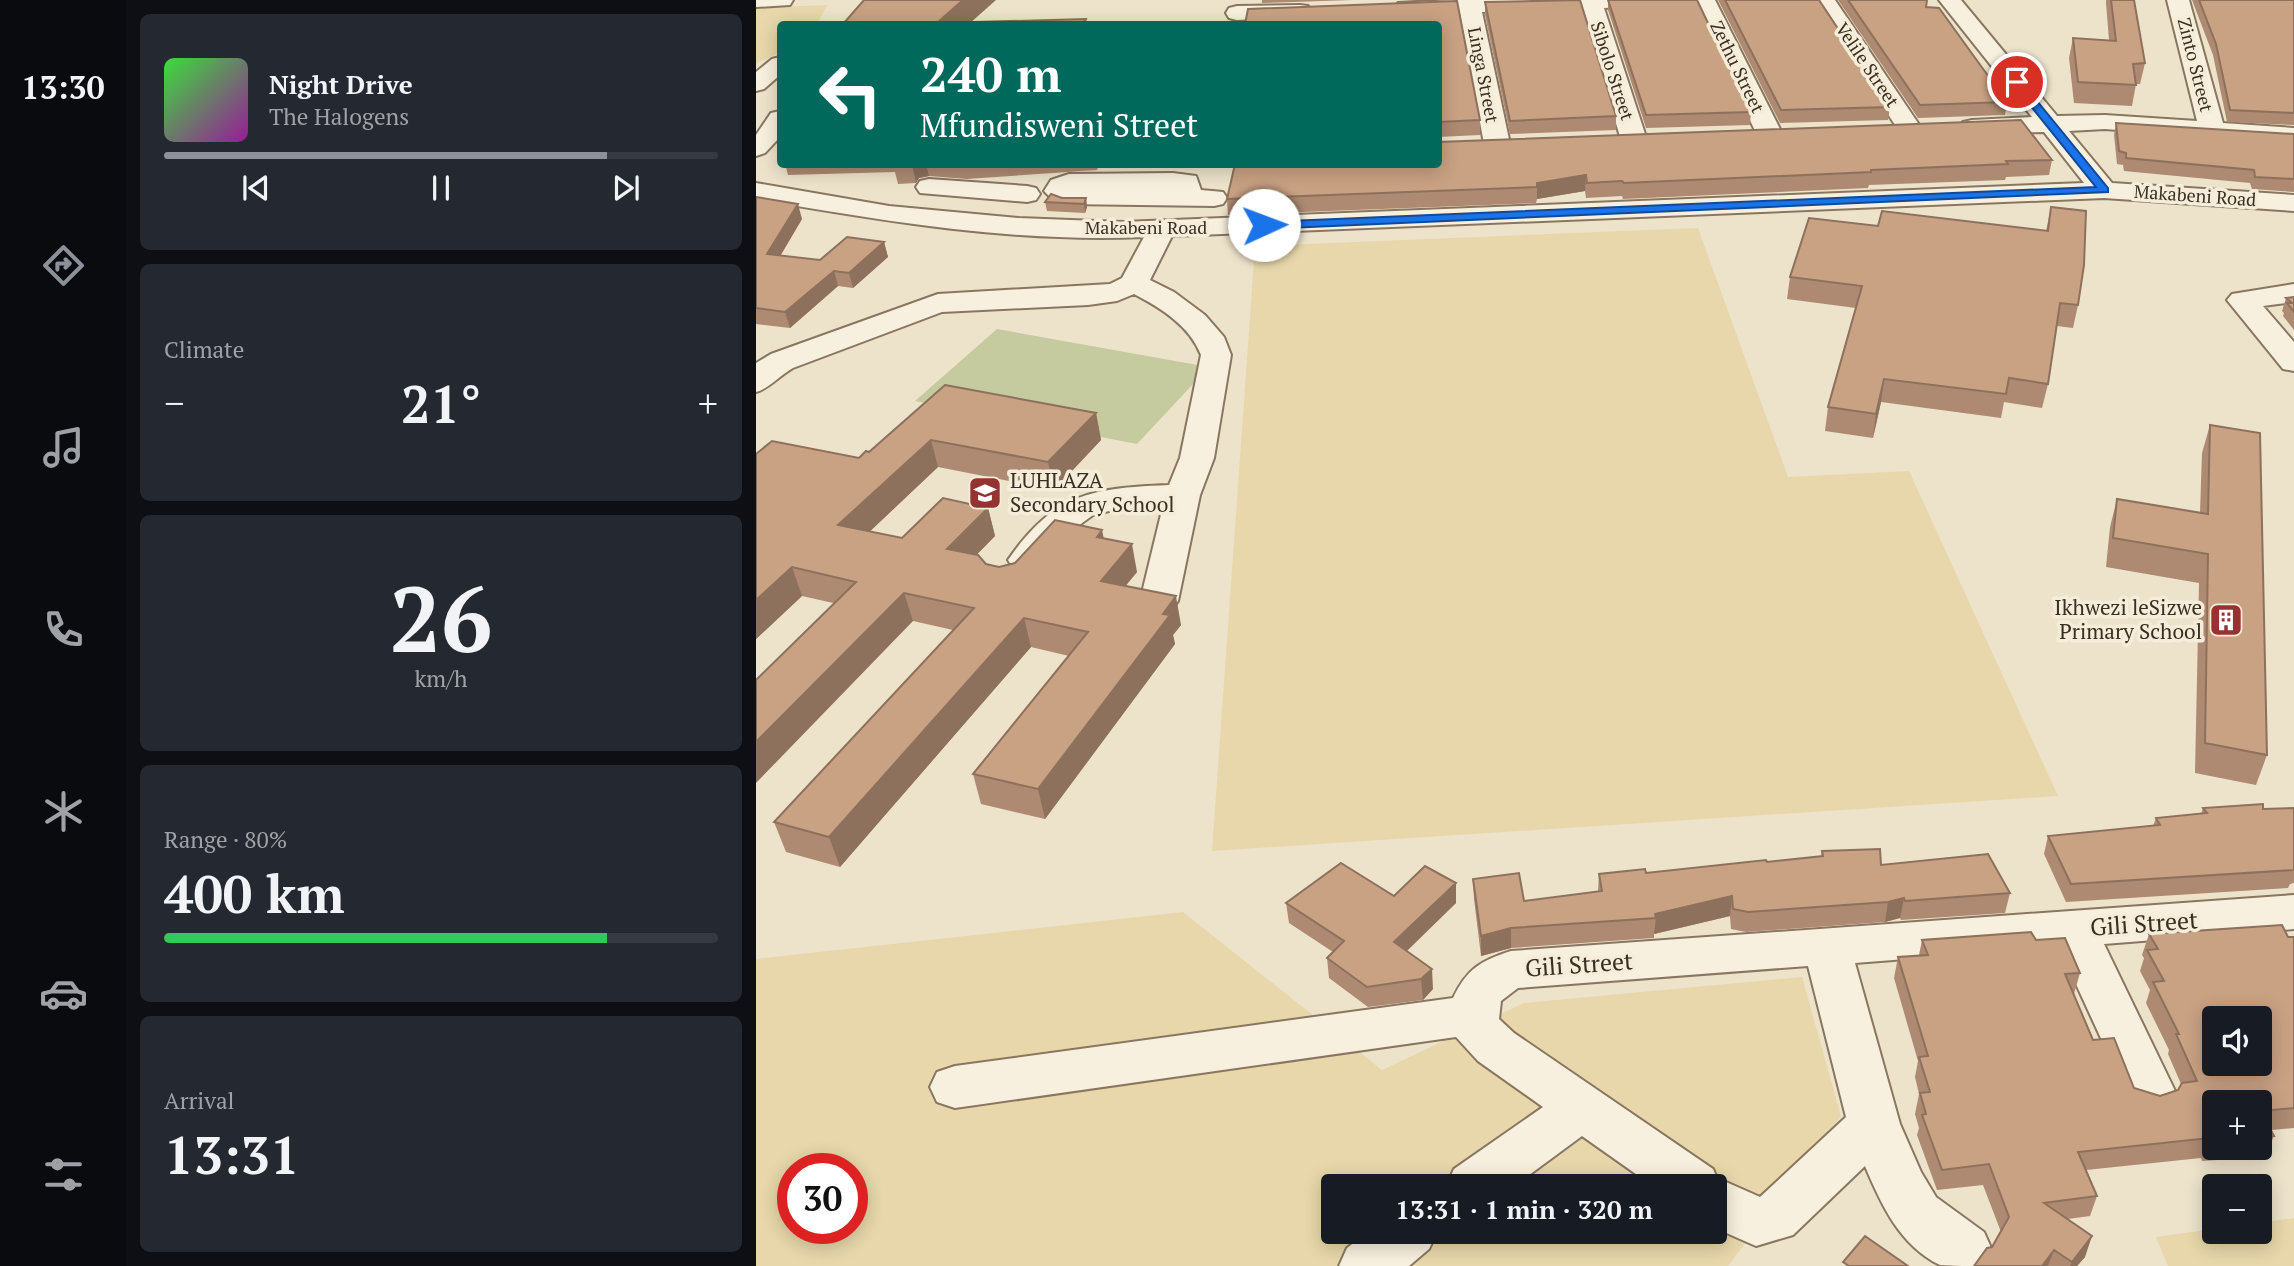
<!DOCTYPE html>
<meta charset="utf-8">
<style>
body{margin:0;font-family:"PT Serif",serif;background:#242831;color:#f1f3f6;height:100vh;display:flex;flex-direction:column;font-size:26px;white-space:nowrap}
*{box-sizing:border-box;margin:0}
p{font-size:23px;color:#9ea1a6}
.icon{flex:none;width:38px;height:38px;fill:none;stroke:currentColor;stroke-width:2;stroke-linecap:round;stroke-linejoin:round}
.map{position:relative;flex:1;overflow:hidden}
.panel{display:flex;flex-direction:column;gap:14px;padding:14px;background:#0d0f14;width:630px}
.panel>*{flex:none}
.banner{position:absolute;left:21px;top:21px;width:665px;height:147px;border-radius:7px;box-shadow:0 4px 18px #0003;background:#00695c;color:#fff;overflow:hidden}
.buttons{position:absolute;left:1446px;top:1006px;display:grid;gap:14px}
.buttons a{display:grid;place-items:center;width:70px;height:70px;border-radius:7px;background:#171b24;box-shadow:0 4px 18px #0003;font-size:35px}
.speed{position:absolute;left:21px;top:1153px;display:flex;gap:14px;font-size:35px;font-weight:700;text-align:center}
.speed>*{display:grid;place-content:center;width:91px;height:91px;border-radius:50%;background:#171b24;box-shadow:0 4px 18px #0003;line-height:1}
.speed .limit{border:10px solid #d22;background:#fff;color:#111}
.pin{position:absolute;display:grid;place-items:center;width:60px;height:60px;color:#fff;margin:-30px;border:4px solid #fff;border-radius:50%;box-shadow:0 2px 7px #0007}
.me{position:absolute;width:77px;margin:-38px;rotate:88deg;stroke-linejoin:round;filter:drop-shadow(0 0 5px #0008)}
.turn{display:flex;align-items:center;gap:24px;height:147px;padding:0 28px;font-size:32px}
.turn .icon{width:91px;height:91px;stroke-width:2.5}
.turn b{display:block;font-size:49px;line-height:60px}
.big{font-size:52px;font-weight:700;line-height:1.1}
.panel .tile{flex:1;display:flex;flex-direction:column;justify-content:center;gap:10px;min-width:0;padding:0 24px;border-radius:10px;background:#242831}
.panel .dial{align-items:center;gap:0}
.dial b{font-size:91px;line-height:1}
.song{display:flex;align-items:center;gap:21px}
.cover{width:84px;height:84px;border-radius:10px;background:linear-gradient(135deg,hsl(120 70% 55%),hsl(300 70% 35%))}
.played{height:7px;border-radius:4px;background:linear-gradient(90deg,#8c9099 80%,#363941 80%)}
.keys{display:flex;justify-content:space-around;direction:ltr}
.heat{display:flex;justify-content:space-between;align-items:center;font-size:38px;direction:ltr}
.charge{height:10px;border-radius:5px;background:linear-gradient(90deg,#34c759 80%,#363941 0)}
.trip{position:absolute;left:565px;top:1174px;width:406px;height:70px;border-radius:7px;background:#171b24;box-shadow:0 4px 18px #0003;font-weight:700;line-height:70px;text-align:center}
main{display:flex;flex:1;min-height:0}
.menu{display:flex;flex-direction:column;width:126px;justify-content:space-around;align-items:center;background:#090b0e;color:#9ea1a6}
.menu .icon{width:49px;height:49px}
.menu .selected{color:#8c9099}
.menu b{font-size:32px;color:#f1f3f6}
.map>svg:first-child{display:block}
.green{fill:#c5cb9f}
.sand{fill:#e7d7aa;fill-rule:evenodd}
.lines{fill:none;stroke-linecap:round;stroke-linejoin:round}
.minor-casing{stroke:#897660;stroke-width:4}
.minor{fill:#f8f0de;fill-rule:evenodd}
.wall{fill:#ad8a71;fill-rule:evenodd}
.shaded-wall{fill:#8d715c}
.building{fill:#c9a183;stroke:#8d715c;stroke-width:2;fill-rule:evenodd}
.route{fill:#1a73e8;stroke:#114b97;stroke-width:2}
.labels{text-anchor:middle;stroke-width:7;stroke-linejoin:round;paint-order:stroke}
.far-street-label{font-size:18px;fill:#3b2e22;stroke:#f5edda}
.poi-label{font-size:21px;fill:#3b2e22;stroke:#f5edda;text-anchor:start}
.near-street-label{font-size:24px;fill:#3b2e22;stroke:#f5edda}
</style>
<main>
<nav class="menu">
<b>13:30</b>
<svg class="icon selected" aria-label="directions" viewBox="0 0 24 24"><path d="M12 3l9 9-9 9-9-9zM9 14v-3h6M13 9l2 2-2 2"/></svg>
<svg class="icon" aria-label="music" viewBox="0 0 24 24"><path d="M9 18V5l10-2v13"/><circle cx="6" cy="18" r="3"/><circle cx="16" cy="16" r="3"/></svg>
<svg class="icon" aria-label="phone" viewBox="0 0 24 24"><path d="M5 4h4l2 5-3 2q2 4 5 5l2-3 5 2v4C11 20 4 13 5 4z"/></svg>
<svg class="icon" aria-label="climate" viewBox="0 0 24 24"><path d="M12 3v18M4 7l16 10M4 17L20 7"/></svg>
<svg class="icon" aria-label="car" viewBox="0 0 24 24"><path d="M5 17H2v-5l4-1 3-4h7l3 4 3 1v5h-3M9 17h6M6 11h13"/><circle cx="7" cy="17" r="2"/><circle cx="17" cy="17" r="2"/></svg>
<svg class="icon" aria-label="filters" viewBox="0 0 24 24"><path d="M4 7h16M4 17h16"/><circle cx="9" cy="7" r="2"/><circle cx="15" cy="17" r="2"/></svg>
</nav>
<section class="panel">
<div class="tile">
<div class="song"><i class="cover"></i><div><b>Night Drive</b><p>The Halogens</p></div></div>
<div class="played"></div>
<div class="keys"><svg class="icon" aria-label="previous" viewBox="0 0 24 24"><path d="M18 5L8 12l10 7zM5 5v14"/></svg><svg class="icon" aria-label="pause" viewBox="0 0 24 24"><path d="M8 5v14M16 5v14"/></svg><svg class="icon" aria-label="next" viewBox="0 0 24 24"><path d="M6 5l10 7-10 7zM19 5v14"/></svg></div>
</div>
<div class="tile"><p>Climate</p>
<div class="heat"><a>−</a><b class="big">21°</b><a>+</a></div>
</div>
<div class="tile dial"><b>26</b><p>km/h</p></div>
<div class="tile"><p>Range · 80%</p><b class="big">400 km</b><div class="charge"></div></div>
<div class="tile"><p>Arrival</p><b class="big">13:31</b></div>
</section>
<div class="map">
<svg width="1538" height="1266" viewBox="0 0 1538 1266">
<rect width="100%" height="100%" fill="#ede3cb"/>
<path class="green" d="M241 329 453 367 381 444 159 401Z"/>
<path class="sand" d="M71 5 61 24H24V53L0 63V8Z
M942 228 1032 477 1153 471 1302 796 456 851 499 246Z
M427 912 626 1070 768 1003 1046 977 1085 1116 972 1266H0V959ZM37 1169H96V1228H37ZM578 1186H959V1232H578Z
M1538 1218V1266H1412L1400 1237 1458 1229V1232H1503V1223Z"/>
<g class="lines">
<defs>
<path id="minor" d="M0 0H37L34 5 0 7Z
M697 0H904L901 5 848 8 891 140 887 145 878 148 869 145 865 140 826 9 726 12 754 144 750 149 741 152 732 149 728 144 704 13 650 14 642 13 639 8 642 3Z
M937 0H959L1027 135 1023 140 1014 143 1005 140 1001 135Z
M1057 0H1079L1166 129 1163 134 1154 136 1145 134Z
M1183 0H1205L1301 116 1349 115 1441 121 1411 0H1433L1467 123 1538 128V144L1349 129 1313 131 1356 183 1538 195V211L1348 198 416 236 394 280 418 292 449 315 468 337 475 355 458 458 444 495 422 601 416 609 403 613 390 609 384 601 407 506 361 509 337 515 314 532 283 568 270 571 257 568 252 560C298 493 337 488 413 485L424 458 445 355C434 326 405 308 378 294L361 301 332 305 186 312 37 368C24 375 14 388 0 392V363L15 354 182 294 354 284 366 278 388 237C258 243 127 221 0 199V183L133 206 263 218 367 222 1328 183 1288 132 1216 134 1207 132 1204 127 1207 122 1216 120 1276 117Z
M544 5 552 6 555 11 552 16 481 20 473 18 470 13 473 8 481 6Z
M24 57V75L8 89 0 91V72L16 59Z
M24 111V137L9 153 0 156V135L15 113Z
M417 173 440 176 445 190 467 192 471 198 467 204 458 206 308 204 299 202 288 191 295 180 313 174Z
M173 179 271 186 280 188 284 194 280 200 271 202 164 193 160 187 164 181Z
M1538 284V302L1507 306 1538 342V371L1527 369 1471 300 1476 294Z
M1538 895V929L1348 944 1420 1093 1413 1108 1395 1114 1377 1108 1303 947 1099 963 1144 1124 1165 1172 1180 1197 1228 1232 1236 1250 1228 1266C1216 1266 1195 1266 1184 1265 1144 1246 1125 1204 1109 1166L1037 1235 1000 1246 959 1228V1186H897L826 1136 758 1186H690L698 1169 787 1107 722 1061 700 1037 199 1108 181 1102 174 1087 181 1072 199 1066 697 998C711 969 724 961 755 951ZM1052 966 1090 1117 1004 1197 961 1178 957 1169 758 1033 743 1019 745 1001 762 988Z
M612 1232H681L673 1249 653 1266H583L591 1248Z"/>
</defs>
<use href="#minor" class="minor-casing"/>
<use href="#minor" class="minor"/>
</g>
<path class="wall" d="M506 0H597L506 3Z
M852 0 995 112 994 125 890 128 852 10Z
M962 0H1063L1134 107 1132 120 1024 123Z
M1082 0H1171L1170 7 1251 102 1249 115 1162 118Z
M1350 0H1378L1389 63 1384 84H1380L1376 106 1318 103 1313 58 1317 38 1353 40 1350 3Z
M1436 0H1538V125L1471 122 1457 55Z
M729 2 860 116V130L754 134 729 15Z
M682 24 724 120V135L682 137Z
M1360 123 1538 134V192L1496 189 1494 183 1368 171 1367 165 1361 164 1358 135Z
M1296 160 1293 175 1250 177 1249 180 1113 185 1112 188 867 199 866 196 830 198 829 191 781 199 780 203 472 215 471 199 479 164Z
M29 164H343L341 170 211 179 173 176 163 178 160 183 142 184 139 172 32 175Z
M0 197 46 219 24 256 64 260 128 242 132 257 97 288 82 286 34 328 0 324Z
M306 198H330L331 207 329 213 291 211 289 202Z
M1295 207 1322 305 1317 328 1301 326 1292 384 1286 408 1248 402 1245 418 1125 402 1117 438 1069 431 1072 407 1100 308 1031 299 1034 277 1122 226 1290 231Z
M1538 297V330L1527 316 1528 313 1526 311 1530 298Z
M189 385 340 413 345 440 298 490 182 467 113 532 146 538 232 508 239 536 220 555 230 564 243 567 348 538 381 572 369 586 425 625 417 635 419 644 289 819 225 804 217 774 313 656 275 647 84 867 30 852 18 822 197 630 46 596 0 639V454L103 458 113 452Z
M1454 425 1511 755 1500 785 1439 773 1443 583 1350 567 1354 527 1361 499 1444 513 1446 453Z
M1447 808 1507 809 1538 808V883L1534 884 1532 888 1310 902 1288 854 1292 836 1397 826 1400 818 1445 814Z
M1066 851 1254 893 1249 913 1145 920 1144 918 1129 922 990 932 975 929 974 916 898 934V938L755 948 725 956 718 899 717 879 768 901 842 891 843 874 890 873 1011 862 1065 856Z
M700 883V903L651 951 677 989 667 1000 612 1007 573 978 571 958 577 952 533 923 530 903 638 896Z
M1393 934 1538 937V1128L1515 1130 1518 1136 1509 1157 1446 1161 1445 1158 1330 1170 1341 1196 1334 1216 1312 1219 1329 1257 1321 1266H1218L1236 1247 1245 1232 1227 1185 1181 1190 1161 1135 1163 1128 1159 1114 1163 1094 1159 1077 1162 1061 1138 978 1142 957 1163 955 1166 940H1280L1324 973 1318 994 1337 1040 1378 1088 1404 1096 1422 1090 1425 1084 1412 1054 1413 1050 1390 1003 1394 990 1384 971 1388 958 1386 955ZM1458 1102H1503V1148H1458Z"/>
<path class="shaded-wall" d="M207 0H240L213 24 181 23Z
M156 164H170L173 176 163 178 160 183Z
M830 175 829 191 781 199V183Z
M330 198 331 207 329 213 328 204Z
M42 204 46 219 16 270 11 254Z
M128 242 132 257 97 288 93 273Z
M78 271 82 286 34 328 29 312Z
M1128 379 1125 402 1117 438 1120 414Z
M340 413 345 440 298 490 292 462Z
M175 440 182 467 90 554 82 525Z
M232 508 239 536 199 577 191 549Z
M346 530 352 558 341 537Z
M376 544 381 572 350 610 345 581Z
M36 567 46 596 0 639V600Z
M148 593 157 621 0 783V742Z
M420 596 425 625 417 635 419 644 289 819 282 789 407 614Z
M268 618 275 647 84 867 73 837Z
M700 883V903L639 962 638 942Z
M976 896 974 916 898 934 900 918 899 914Z
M1148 898 1144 918 1129 922 1132 902Z
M755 928V948L725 956V936Z
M676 969 677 989 667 1000 665 979Z
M1336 1236 1329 1257 1321 1266H1314L1316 1262Z
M1298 1250 1292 1266H1286Z"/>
<path class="building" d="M108 0H207L181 23 330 19 328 24H87Z
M824 0 860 116 754 121 729 2Z
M852 0H941L995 112 890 115Z
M969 0H1063L1134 107 1025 110Z
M1092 0H1171L1170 7 1183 8 1251 102 1164 105Z
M1355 0H1378L1389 63 1377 64 1380 85 1322 82 1317 38 1360 41Z
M1443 0H1538V113L1474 110 1460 44Z
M701 1 724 120 682 122V24H489L492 9Z
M1265 120 1296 160 1250 161 1252 164 1115 170V172L868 183 866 181 831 183 830 175 781 183V187L471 199 479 164H682V142Z
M1360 123 1538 134V179L1499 177 1498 170 1370 158V153L1363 151Z
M295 194 306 198H330L328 204 289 202Z
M0 197 42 204 11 254 64 260 91 237 128 242 93 273 78 271 29 312 0 308Z
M1295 207 1330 211 1328 265 1322 305 1304 303 1292 384 1253 378 1250 394 1128 379 1120 414 1072 407 1106 286 1034 277 1053 218 1122 226 1126 211 1292 231Z
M1538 297V312L1531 303H1536L1530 298Z
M189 385 340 413 292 462 175 440 82 525 146 538 187 498 232 508 191 549 222 555 230 564 243 567 259 563 299 520 346 530 341 537 376 544 345 581 420 596 407 614 414 615 282 789 217 774 332 632 268 618 73 837 18 822 218 608 148 593 0 742V680L100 582 36 567 0 600V454L16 441 103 458 110 451 113 452Z
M1454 425 1504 433 1511 755 1449 743 1452 554 1357 538 1361 499 1452 514Z
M1507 804V809L1538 808V870L1315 884 1292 836 1404 825 1400 818 1451 813 1447 808Z
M1124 849 1125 865 1232 854 1254 893 1149 901 1148 898 1132 902 992 912 977 909 976 896 899 914 900 918 755 928 725 936 717 879 763 873 768 901 846 891 843 874 889 869 890 873 1010 860 1011 862 1067 856 1066 851Z
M585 863 638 896 669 866 700 883 638 942 676 969 665 979 611 987 571 958 588 941 530 903Z
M1526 925 1532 937H1538V1108L1505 1111 1518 1136 1503 1137V1102H1458V1141H1455L1453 1138 1322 1152 1341 1196 1288 1203 1336 1236 1316 1262 1298 1250 1286 1266H1218L1231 1248 1236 1247 1253 1217 1233 1164 1186 1170 1166 1115 1170 1114 1164 1093 1174 1092 1163 1057 1172 1056 1142 957 1172 955 1166 940 1275 932 1280 940 1309 938 1324 973 1309 974 1337 1040 1358 1038 1378 1088 1404 1096 1422 1090 1426 1083 1441 1081 1420 1034H1423L1397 982 1408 981 1391 950 1402 949 1393 934ZM1458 1018H1503V1064H1458Z
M1109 1236 1152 1266H1093L1087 1262Z"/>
<path class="route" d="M1257 80H1264L1352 188V192L508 229 502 225 508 222 1340 187 1257 84Z"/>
<defs>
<symbol id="school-square" viewBox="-11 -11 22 22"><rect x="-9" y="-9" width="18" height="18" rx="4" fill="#953333" stroke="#f5edda"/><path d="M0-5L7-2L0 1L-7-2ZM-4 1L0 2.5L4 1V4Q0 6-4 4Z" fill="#fff"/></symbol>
<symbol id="building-square" viewBox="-11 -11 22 22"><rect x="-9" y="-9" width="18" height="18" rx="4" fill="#953333" stroke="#f5edda"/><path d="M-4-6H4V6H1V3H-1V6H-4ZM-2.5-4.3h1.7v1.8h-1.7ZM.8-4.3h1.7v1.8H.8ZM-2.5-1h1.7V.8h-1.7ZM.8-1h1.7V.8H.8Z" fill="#fff"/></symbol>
</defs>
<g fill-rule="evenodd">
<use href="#school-square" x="210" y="474" width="38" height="38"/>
<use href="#building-square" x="1451" y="601" width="38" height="38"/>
</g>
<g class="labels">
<g class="far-street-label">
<text transform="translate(1111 65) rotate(56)" y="6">Velile Street</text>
<text transform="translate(1439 65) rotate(76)" y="6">Zinto Street</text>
<text transform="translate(981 67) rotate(64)" y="6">Zethu Street</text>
<text transform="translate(856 71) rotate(72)" y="6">Sibolo Street</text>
<text transform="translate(727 75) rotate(79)" y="6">Linga Street</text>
<text transform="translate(1439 196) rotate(4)" y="6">Makabeni Road</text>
<text x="390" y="234">Makabeni Road</text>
</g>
<g class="poi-label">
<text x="254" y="488">LUHLAZA<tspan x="254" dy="24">Secondary School</tspan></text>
<text x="1446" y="615" text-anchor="end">Ikhwezi leSizwe<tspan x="1446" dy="24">Primary School</tspan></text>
</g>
<g class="near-street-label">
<text transform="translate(1388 924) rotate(-4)" y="8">Gili Street</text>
<text transform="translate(823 965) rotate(-4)" y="8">Gili Street</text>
</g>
</g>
</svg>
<div class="buttons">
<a><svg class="icon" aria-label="sound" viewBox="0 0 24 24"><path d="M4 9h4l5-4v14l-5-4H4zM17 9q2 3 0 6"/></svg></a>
<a>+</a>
<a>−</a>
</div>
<div class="speed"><div class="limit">30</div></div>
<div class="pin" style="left:1261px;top:82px;background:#d93025"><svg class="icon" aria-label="arrive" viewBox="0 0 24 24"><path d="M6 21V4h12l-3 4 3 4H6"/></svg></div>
<svg class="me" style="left:508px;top:225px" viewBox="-20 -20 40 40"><circle r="19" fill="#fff"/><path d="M0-13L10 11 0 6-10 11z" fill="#1a73e8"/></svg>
<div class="trip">13:31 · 1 min · 320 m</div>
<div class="banner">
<div class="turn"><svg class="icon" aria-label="left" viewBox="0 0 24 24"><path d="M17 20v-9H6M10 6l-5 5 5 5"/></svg><div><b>240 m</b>Mfundisweni Street</div></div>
</div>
</div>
</main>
